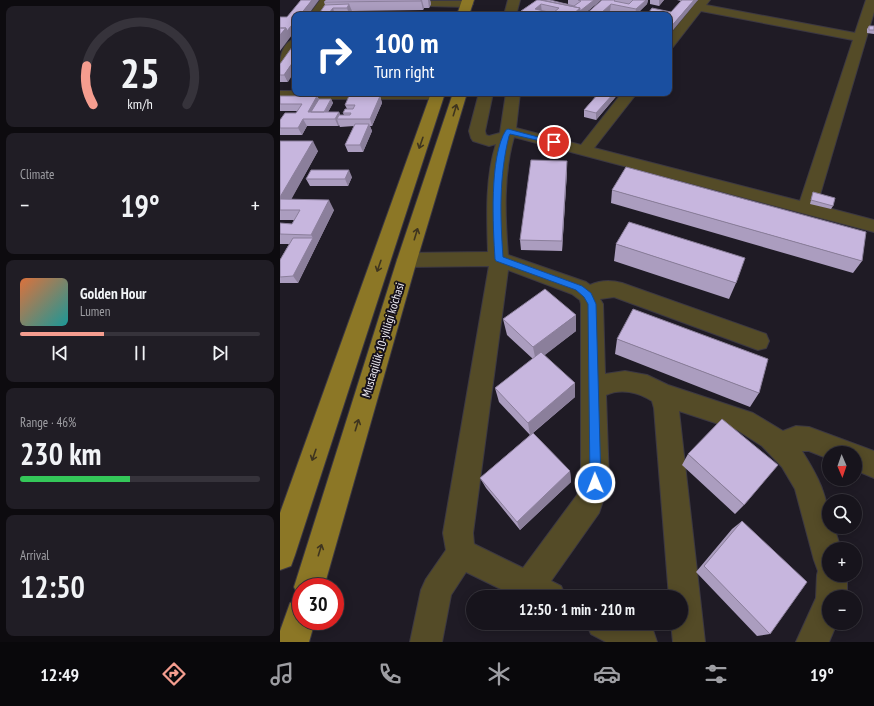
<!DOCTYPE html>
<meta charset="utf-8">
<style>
body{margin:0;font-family:"PT Sans Narrow",sans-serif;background:#201d25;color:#f1f3f6;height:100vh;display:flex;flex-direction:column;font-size:15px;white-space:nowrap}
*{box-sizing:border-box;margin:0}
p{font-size:13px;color:#9e9ea3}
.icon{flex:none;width:22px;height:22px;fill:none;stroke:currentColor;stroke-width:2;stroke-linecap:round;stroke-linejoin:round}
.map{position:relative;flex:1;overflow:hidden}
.drawer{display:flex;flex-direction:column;gap:6px;padding:6px;background:#0d0b0f;width:280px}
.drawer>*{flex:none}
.top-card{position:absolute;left:12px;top:12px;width:380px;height:84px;border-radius:8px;box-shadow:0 2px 10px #0003,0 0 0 1px #36333b;background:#1a4fa0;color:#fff;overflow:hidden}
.needle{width:26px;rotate:178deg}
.buttons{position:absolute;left:542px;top:446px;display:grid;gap:8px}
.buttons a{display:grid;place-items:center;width:40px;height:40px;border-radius:50%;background:#17141c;box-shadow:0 2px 10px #0003,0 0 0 1px #36333b;font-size:20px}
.speed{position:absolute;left:12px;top:578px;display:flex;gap:8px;font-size:20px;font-weight:700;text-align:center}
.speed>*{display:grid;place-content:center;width:52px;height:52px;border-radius:50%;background:#17141c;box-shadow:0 2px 10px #0003,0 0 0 1px #36333b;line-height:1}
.speed .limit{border:6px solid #d22;background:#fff;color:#111}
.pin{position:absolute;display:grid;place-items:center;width:34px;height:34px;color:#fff;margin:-17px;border:2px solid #fff;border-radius:50%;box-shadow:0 1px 4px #0007}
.me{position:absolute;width:44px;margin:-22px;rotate:359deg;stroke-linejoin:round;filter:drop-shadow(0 0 3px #0008)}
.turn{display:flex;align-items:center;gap:14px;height:84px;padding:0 16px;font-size:18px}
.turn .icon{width:52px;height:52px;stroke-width:2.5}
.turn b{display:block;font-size:28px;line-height:34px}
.big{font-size:30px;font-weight:700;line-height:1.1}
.drawer .card{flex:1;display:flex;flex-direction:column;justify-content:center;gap:6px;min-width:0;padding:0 14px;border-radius:8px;background:#201d25}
.drawer .dial{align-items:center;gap:0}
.dial svg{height:104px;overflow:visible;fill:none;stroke:#36333b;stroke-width:7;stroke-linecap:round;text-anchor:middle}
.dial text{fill:#f1f3f6;stroke:none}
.song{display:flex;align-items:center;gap:12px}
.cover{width:48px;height:48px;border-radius:6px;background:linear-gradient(135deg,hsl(20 70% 55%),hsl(180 70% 35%))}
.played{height:4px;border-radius:2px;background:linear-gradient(90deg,#f59d8f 35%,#36333b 35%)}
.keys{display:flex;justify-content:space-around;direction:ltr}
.heat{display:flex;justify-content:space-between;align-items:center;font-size:22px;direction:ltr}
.charge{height:6px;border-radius:3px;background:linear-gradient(90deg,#34c759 46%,#36333b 0)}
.trip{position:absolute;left:186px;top:590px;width:222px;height:40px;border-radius:20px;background:#17141c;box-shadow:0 2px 10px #0003,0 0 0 1px #36333b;font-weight:700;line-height:40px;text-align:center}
.menu{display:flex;height:64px;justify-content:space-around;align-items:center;background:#09080b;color:#9e9ea3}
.menu .icon{width:28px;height:28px}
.menu .on{color:#f59d8f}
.menu b{font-size:18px;color:#f1f3f6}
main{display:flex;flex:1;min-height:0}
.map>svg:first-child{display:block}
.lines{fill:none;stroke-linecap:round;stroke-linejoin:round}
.minor-casing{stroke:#3c3842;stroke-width:2}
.major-casing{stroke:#3c3842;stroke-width:2}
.minor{fill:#544b27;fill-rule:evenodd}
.major{fill:#8c7726;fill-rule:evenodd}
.wall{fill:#ab9dbf}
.shaded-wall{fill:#8b7f9b}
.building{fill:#c7b6de;stroke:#8b7f9b;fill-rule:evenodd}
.oneway{stroke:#3f351f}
.route{fill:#1a73e8;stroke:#114b97}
.labels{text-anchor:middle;stroke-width:4;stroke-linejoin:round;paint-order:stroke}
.street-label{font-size:12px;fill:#eeebf3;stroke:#16111b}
</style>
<main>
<section class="drawer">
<div class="card dial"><svg viewBox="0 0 100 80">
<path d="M14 69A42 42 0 1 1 86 69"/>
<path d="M14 69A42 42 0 0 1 9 39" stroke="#f59d8f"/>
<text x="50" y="56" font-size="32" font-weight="700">25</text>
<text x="50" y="72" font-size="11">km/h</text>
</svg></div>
<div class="card"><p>Climate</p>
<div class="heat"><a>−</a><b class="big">19°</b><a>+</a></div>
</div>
<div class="card">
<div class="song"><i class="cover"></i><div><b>Golden Hour</b><p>Lumen</p></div></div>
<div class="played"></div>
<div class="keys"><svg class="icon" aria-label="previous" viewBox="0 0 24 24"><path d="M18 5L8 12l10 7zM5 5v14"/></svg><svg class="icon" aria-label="pause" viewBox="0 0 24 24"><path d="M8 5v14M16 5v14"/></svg><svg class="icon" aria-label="next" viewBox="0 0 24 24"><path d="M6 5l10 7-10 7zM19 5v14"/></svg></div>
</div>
<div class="card"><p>Range · 46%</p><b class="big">230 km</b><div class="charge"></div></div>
<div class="card"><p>Arrival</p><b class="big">12:50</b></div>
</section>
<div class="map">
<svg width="594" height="642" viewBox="0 0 594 642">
<rect width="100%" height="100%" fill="#1f1b25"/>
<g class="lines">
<defs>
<path id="minor" d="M40 0H52L41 15H29Z
M228 0H240L236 15H224Z
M418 0H430L426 5 575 33 586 0H594V12L537 205 594 220V232L234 137C223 175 225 216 228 255L306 282 310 285C321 280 331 280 342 283L486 334 489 341 486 348 478 350 334 297 320 299 323 304 325 374 345 371 367 375 388 385 473 413 503 431 516 426 529 427 594 451V478L575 470V453H549V459L529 451H522C538 476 549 497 549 527H554L561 549H549V575H567V597H549V623H557L549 642H516L536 598 537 575 538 571 534 560 515 489 502 467 482 446 457 430 399 411 425 642H393L391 623H401V597H389L374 408 372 401C358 392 341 388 326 395L329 483 319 513 271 581 281 586 286 597H237L186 572 171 595 162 642H130L141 590 146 579 166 550 163 533 209 266 127 267 120 265 117 260 120 255 127 253 208 252C207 217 205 178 216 144L209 146 193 141 191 138 189 131 199 93H213L205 131 206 135 209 136 220 133 226 93H240L236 128 301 145 342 93H357L314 148 520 201 573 40 421 11 393 47 389 48V36ZM228 270 292 294 300 300 301 304V483L297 495 243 568 194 544 193 533Z
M151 1H187L191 2 193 4 191 6 187 7 147 6 145 4 147 2Z
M15 39C15 50 12 64 0 67 0 56 3 42 15 39Z
M0 91H15V93H163L164 95 162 98 157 99H0Z
M306 623H357L373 630 377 642H326L311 634Z"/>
<path id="major" d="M182 0H194L189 15H177Z
M151 93H165L15 555 11 566 0 570V513Z
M173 93H187L137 260 44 587H21V621H35L29 642H0V631L10 603 20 599 14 587 117 260Z"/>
</defs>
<use href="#minor" class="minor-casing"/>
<use href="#major" class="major-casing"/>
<use href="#minor" class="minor"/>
<use href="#major" class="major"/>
</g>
<path class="wall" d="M46 0H150L151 4 149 8H144L143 10 72 11 70 13 38 15 45 5 44 2Z
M257 0 288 4V0H321L303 15H242L241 11Z
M322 0H368L367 4 356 15H352L330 11 327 14 305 15Z
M370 0H384L379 6 370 4Z
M397 0H418L389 15H368L369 12H391L401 1Z
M589 26H594V34L587 33V29Z
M0 64 8 82H0Z
M310 93H339L316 120 304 117V110L316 96 310 95Z
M0 96H37L39 99H51L53 103 48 112H59L60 115H64L63 113 67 109 65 105 100 96 102 103 92 126H90L92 131 83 152H68L65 145 74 126 60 127 59 125 58 126H27L22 135H0V120L16 113 18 111H0Z
M0 141 38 151 11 199 54 210 18 283H0V260L9 244H0V223L12 224 14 220H0Z
M287 171 282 251 241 250 240 240Z
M72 177 68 186H30L26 179Z
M332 190 582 261 573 273 331 203Z
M533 192 553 206 551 209 530 204Z
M336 244 456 283 449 299 334 261Z
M223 319 296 331 264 355 295 397 253 433 290 471 291 482 240 530 206 488 200 478 250 435 219 402 215 388 253 359 227 335Z
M337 339 479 393 470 407 335 354Z
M408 454 464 505 455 514 402 465Z
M462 521 490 634 477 636 416 572 452 529Z"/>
<path class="shaded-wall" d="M32 0H39L28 15H20Z
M141 0H142L144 8 143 10 141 1Z
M148 0H150L151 4 149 8Z
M314 0H321L303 15H292L300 8Z
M366 0H368L367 4 355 15 356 9Z
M379 0H384L379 6Z
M414 0H418L389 35V29Z
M69 4 72 11 69 14 67 8Z
M261 4 262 14 255 9Z
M331 4 330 11 326 15 321 13Z
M53 8 55 15 49 13Z
M15 21V31L0 51V35L6 28Z
M15 59V71L8 82 4 75Z
M334 93H339L316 120V113Z
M37 96 40 103 31 113 28 112Z
M100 96 102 103 92 126 90 119Z
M51 99 53 103 46 116 44 113Z
M59 112 62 119H57L59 125 58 126 55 119Z
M23 119 27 126 22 135 18 128Z
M89 124 92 131 83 152 80 145Z
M33 141 38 151 6 209 0 200V197Z
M287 161V171L282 251V241Z
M69 170 72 177 68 186 65 179Z
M49 200 54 210 18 283 13 276 33 238 31 235Z
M296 315V331L256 362 253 347Z
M295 383V397L250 435 248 423Z
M290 471 291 482 240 530 237 522Z"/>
<path class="building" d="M21 0H32L20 15H15V21L7 31 6 28H0V17H7Z
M46 0H141V1L44 2Z
M257 0H260L300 8 292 15H259L241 11ZM261 4 279 8 273 13 255 9Z
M262 0H270L294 6 301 1 298 0H314L300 11V8Z
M322 0H335L334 1 349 4 353 0H366L356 9 331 4 321 13 332 15H305Z
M402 0H414L389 29V15H386L369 12 372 8 391 12Z
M69 4 67 8H53L49 13H131L130 15H38L45 5Z
M589 26H594V30H589Z
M0 28H6L0 35Z
M15 43V59L4 75H0V64Z
M319 93H334L316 113 304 110Z
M0 96H37L28 112H59L55 119H23L18 128H0V120L5 113H16L22 104H0Z
M69 96H100L90 119H57L59 115H70L71 113H63L65 109H73L75 105H65Z
M39 99H51L44 112H31Z
M75 124H89L80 145H65Z
M0 141H33L0 197Z
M251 160 287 161 282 241 240 240Z
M346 167 586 232 582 261 332 190Z
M31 170H69L65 179H26Z
M533 192 555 198 553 206 531 200Z
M0 199 49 200 31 235 0 234V223L12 224 20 210H0Z
M349 222 465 258 456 283 336 244Z
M13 238H33L13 276 0 277V260Z
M265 289 296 315 253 347 223 319Z
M353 309 488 359 479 393 337 339Z
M261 352 295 383 248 423 215 388Z
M442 419 498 465 464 505 408 454Z
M253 433 290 471 237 522 200 478Z
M462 521 527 582 490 634 424 566Z"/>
<defs><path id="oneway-shaft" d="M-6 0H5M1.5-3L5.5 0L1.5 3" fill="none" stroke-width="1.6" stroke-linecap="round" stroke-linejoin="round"/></defs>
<g class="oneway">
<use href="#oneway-shaft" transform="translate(175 110) rotate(-73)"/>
<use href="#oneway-shaft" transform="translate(141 143) rotate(109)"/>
<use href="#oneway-shaft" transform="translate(136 234) rotate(-73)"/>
<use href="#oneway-shaft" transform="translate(99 266) rotate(109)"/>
<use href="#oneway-shaft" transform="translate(77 425) rotate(-73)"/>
<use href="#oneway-shaft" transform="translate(34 455) rotate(109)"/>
<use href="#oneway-shaft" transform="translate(40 550) rotate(-73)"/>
</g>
<path class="route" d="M228 129 277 142 274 144 230 134 229 136C219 176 220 216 223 257L302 286 311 293 316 304 321 483 319 487 315 489 311 487 310 483 308 304 304 297 296 290 216 261 215 259C213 227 209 157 226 130Z"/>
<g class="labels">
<g class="street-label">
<text transform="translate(103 340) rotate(-73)" y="4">Mustaqillik 10-yilligi ko'chasi</text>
</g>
</g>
</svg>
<div class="buttons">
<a><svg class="needle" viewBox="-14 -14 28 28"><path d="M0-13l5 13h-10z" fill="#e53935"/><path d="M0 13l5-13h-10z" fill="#9e9ea3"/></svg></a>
<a><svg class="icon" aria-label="search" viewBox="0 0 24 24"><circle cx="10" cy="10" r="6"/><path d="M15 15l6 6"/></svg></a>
<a>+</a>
<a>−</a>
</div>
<div class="speed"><div class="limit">30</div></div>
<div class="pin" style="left:274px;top:142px;background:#d93025"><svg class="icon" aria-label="arrive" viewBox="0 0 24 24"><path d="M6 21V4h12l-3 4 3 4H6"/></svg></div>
<svg class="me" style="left:315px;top:483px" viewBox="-20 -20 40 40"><circle r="17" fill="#1a73e8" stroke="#fff" stroke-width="3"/><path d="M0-11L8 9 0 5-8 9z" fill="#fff"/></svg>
<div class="trip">12:50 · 1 min · 210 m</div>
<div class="top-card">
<div class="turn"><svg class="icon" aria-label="right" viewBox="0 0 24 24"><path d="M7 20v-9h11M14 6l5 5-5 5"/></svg><div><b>100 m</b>Turn right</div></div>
</div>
</div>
</main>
<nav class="menu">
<b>12:49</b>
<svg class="icon on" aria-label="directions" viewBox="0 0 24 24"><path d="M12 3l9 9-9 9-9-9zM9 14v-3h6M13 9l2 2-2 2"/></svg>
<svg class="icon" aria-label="music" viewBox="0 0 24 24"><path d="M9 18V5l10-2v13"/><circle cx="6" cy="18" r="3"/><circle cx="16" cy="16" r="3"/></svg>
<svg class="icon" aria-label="phone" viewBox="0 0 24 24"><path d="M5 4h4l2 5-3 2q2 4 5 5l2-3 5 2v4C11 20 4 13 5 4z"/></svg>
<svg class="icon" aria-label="climate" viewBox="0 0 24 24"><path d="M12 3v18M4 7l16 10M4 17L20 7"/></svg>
<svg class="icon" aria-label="car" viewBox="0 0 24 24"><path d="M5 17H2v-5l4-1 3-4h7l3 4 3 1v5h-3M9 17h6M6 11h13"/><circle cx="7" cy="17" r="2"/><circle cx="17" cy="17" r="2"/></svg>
<svg class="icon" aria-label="filters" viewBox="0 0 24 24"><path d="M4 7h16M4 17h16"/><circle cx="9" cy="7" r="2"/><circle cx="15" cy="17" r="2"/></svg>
<b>19°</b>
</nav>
